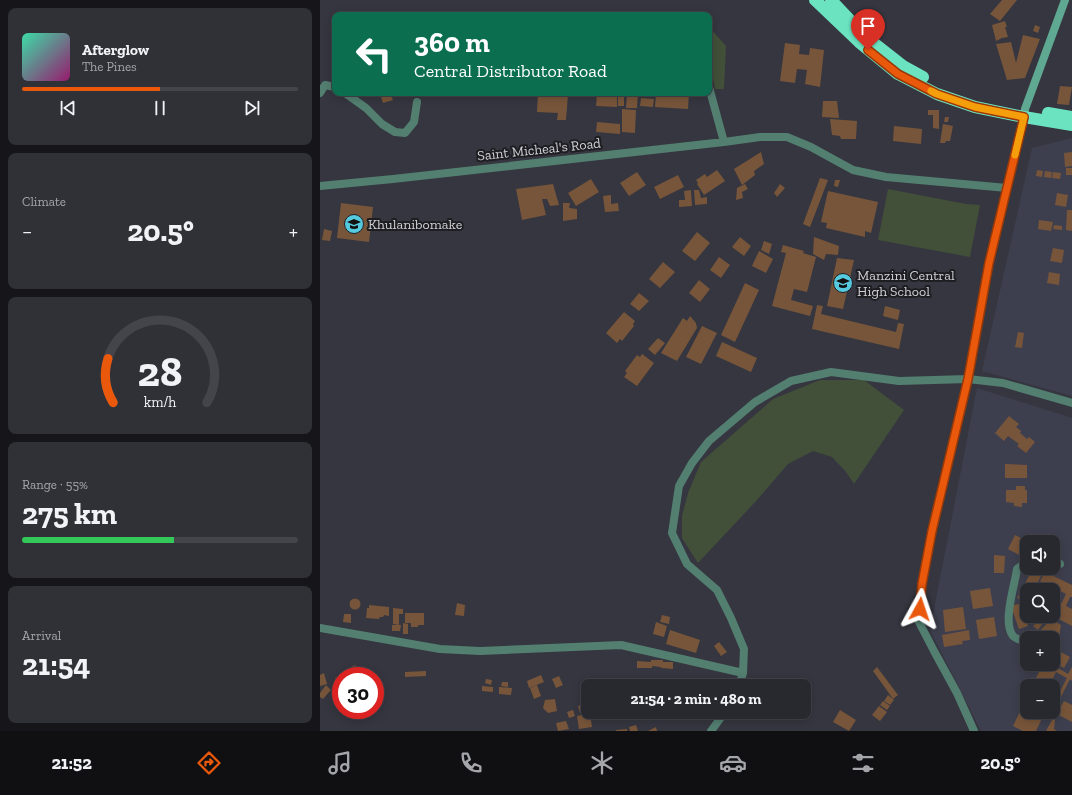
<!DOCTYPE html>
<meta charset="utf-8">
<style>
body{margin:0;font-family:"Zilla Slab",serif;background:#303037;color:#f1f3f6;height:100vh;display:flex;flex-direction:column;font-size:15px;white-space:nowrap}
*{box-sizing:border-box;margin:0}
p{font-size:13px;color:#a5a6aa}
.icon{flex:none;width:22px;height:22px;fill:none;stroke:currentColor;stroke-width:2;stroke-linecap:round;stroke-linejoin:round}
.map{position:relative;flex:1;overflow:hidden}
.side{display:flex;flex-direction:column;gap:8px;padding:8px;background:#16161a;width:320px}
.side>*{flex:none}
.hud{position:absolute;left:12px;top:12px;width:380px;height:84px;border-radius:8px;box-shadow:0 2px 10px #0003,0 0 0 1px #44444b;background:#0b6e4f;color:#fff;overflow:hidden}
.buttons{position:absolute;left:700px;top:535px;display:grid;gap:8px}
.buttons a{display:grid;place-items:center;width:40px;height:40px;border-radius:8px;background:#28282f;box-shadow:0 2px 10px #0003,0 0 0 1px #44444b;font-size:20px}
.speed{position:absolute;left:12px;top:667px;display:flex;gap:8px;font-size:20px;font-weight:700;text-align:center}
.speed>*{display:grid;place-content:center;width:52px;height:52px;border-radius:50%;background:#28282f;box-shadow:0 2px 10px #0003,0 0 0 1px #44444b;line-height:1}
.speed .limit{border:6px solid #d22;background:#fff;color:#111}
.pin{position:absolute;display:grid;place-items:center;width:34px;height:34px;color:#fff;margin:-41px -17px;border-radius:50% 50% 50% 0;rotate:-45deg;box-shadow:0 0 4px #0007}
.pin .icon{rotate:45deg}
.me{position:absolute;width:44px;margin:-22px;rotate:5deg;stroke-linejoin:round;filter:drop-shadow(0 0 3px #0008)}
.turn{display:flex;align-items:center;gap:14px;height:84px;padding:0 16px;font-size:18px}
.turn .icon{width:52px;height:52px;stroke-width:2.5}
.turn b{display:block;font-size:28px;line-height:34px}
.big{font-size:30px;font-weight:700;line-height:1.1}
.side .widget{flex:1;display:flex;flex-direction:column;justify-content:center;gap:6px;min-width:0;padding:0 14px;border-radius:8px;background:#303037}
.side .dial{align-items:center;gap:0}
.dial svg{height:104px;overflow:visible;fill:none;stroke:#44444b;stroke-width:7;stroke-linecap:round;text-anchor:middle}
.dial text{fill:#f1f3f6;stroke:none}
.song{display:flex;align-items:center;gap:12px}
.cover{width:48px;height:48px;border-radius:6px;background:linear-gradient(135deg,hsl(160 70% 55%),hsl(320 70% 35%))}
.played{height:4px;border-radius:2px;background:linear-gradient(90deg,#ea580c 50%,#44444b 50%)}
.keys{display:flex;justify-content:space-around;direction:ltr}
.heat{display:flex;justify-content:space-between;align-items:center;font-size:22px;direction:ltr}
.charge{height:6px;border-radius:3px;background:linear-gradient(90deg,#34c759 55%,#44444b 0)}
.trip{position:absolute;left:261px;top:679px;width:230px;height:40px;border-radius:8px;background:#28282f;box-shadow:0 2px 10px #0003,0 0 0 1px #44444b;font-weight:700;line-height:40px;text-align:center}
.tab-bar{display:flex;height:64px;justify-content:space-around;align-items:center;background:#101013;color:#a5a6aa}
.tab-bar .icon{width:28px;height:28px}
.tab-bar .on{color:#ea580c}
.tab-bar b{font-size:18px;color:#f1f3f6}
main{display:flex;flex:1;min-height:0}
.map>svg:first-child{display:block}
.built{fill:#3e3f4e;fill-rule:evenodd}
.green{fill:#425039}
.building{fill:#77553a}
.lines{fill:none;stroke-linecap:round;stroke-linejoin:round}
.street{stroke:#537f71;stroke-width:8}
.secondary{stroke:#5fa891;stroke-width:8}
.highway{stroke:#6be3c0;stroke-width:12}
.route-casing{stroke:#983908;stroke-width:10}
.route{stroke:#ea580c;stroke-width:7}
.slow{stroke:#f59e0b;stroke-width:7}
.labels{text-anchor:middle;stroke-width:4;stroke-linejoin:round;paint-order:stroke}
.street-label{font-size:14px;fill:#d1d2d8;stroke:#1e1e22}
.poi-label{font-size:14px;fill:#d1d2d8;stroke:#1e1e22;text-anchor:start}
</style>
<main>
<section class="side">
<div class="widget">
<div class="song"><i class="cover"></i><div><b>Afterglow</b><p>The Pines</p></div></div>
<div class="played"></div>
<div class="keys"><svg class="icon" aria-label="previous" viewBox="0 0 24 24"><path d="M18 5L8 12l10 7zM5 5v14"/></svg><svg class="icon" aria-label="pause" viewBox="0 0 24 24"><path d="M8 5v14M16 5v14"/></svg><svg class="icon" aria-label="next" viewBox="0 0 24 24"><path d="M6 5l10 7-10 7zM19 5v14"/></svg></div>
</div>
<div class="widget"><p>Climate</p>
<div class="heat"><a>−</a><b class="big">20.5°</b><a>+</a></div>
</div>
<div class="widget dial"><svg viewBox="0 0 100 80">
<path d="M14 69A42 42 0 1 1 86 69"/>
<path d="M14 69A42 42 0 0 1 10 35" stroke="#ea580c"/>
<text x="50" y="56" font-size="32" font-weight="700">28</text>
<text x="50" y="72" font-size="11">km/h</text>
</svg></div>
<div class="widget"><p>Range · 55%</p><b class="big">275 km</b><div class="charge"></div></div>
<div class="widget"><p>Arrival</p><b class="big">21:54</b></div>
</section>
<div class="map">
<svg width="752" height="731" viewBox="0 0 752 731">
<rect width="100%" height="100%" fill="#35363f"/>
<path class="built" d="M752 138V396L662 371 712 148Z
M657 388 752 418V731H661L610 630ZM707 542H733V568H707ZM707 590H733V616H707ZM707 638H733V664H707ZM707 686H733V712H707Z"/>
<path class="green" d="M389 27 406 46 404 89H395L389 56Z
M568 189 646 204 660 205 650 257 558 240Z
M500 380H544L584 410 534 484 526 472 512 457 493 451 468 464 437 500 378 563 362 538V516L368 493 381 462 453 399Z"/>
<path class="building" d="M682 0H697L680 21 670 14Z
M685 21 687 27H685L688 37 682 38 676 41 672 25Z
M715 25 720 27 718 33 713 31Z
M703 35 720 39 705 78 687 80 676 44 691 42 696 63Z
M465 43 480 45 479 54 489 55 490 48 504 50 500 87 485 84 487 70 477 69 475 83 460 81Z
M740 86 752 87 749 105 737 104Z
M64 93H70L73 100 63 103 60 94Z
M218 93 248 95 246 120H237L238 113 217 112Z
M277 93H297V107L276 106Z
M298 93H304V106H298Z
M336 93H369L368 109 335 107Z
M307 94 318 95 317 108H306Z
M321 98 334 99 333 107 320 106Z
M503 101H517L519 118 502 117Z
M302 109 316 110 315 133 302 132Z
M608 110H619V129L613 128V115H608Z
M625 117H629L628 122H624Z
M510 119 537 121 536 139H521L520 136 512 135Z
M277 122 300 124V134L276 132Z
M623 124 633 126 630 141H626L625 143H620Z
M574 126 602 129 601 144 573 141Z
M441 152 444 164 434 171 435 175 422 185 414 169Z
M752 152V166L745 167 744 153Z
M746 168H752V175H746Z
M397 170 405 181 384 195 377 184 378 183 376 180 385 174 387 177Z
M717 170 723 171 722 177 716 176Z
M725 171 732 172 731 178 724 177Z
M317 172 326 185 309 196 300 183Z
M733 172 741 173 740 179 732 178Z
M358 175 364 187 340 199 334 187Z
M500 178 508 180 490 227 483 224Z
M271 179 279 192 256 206 248 193Z
M515 180H520L518 187 514 186Z
M233 184 239 205 230 206 227 199H222L226 215 202 220 196 189Z
M425 184 428 189 422 192 423 198 416 200 417 188Z
M460 184 465 188 457 197 454 193Z
M371 190 372 206 359 207V200H365L364 191Z
M374 190H379L381 198 387 197V204L375 205Z
M508 191 558 202 551 233 545 231V237L506 228 507 223 501 222Z
M737 193 748 195 746 207 735 205Z
M291 195V204L298 203 299 211 285 212 283 196Z
M21 203 53 207 49 242 17 238Z
M243 203H250L249 208 257 209V219L243 221Z
M747 210H752V231L746 230Z
M719 220 733 222 731 231 718 229Z
M734 225 742 226V230L733 229Z
M4 229 12 231 10 241 2 240Z
M377 232 390 243 375 261 362 251Z
M420 237 431 246 424 256 412 247Z
M494 237 519 246 518 255 506 254 504 260 493 254Z
M444 241 452 244 449 254 441 250Z
M463 245 484 251 483 253 496 257 487 292 474 289 471 300 493 306 490 316 452 306 466 253 461 252Z
M733 248 744 250 742 263 730 261Z
M439 251 453 259 446 273 432 266Z
M399 257 410 265 401 278 390 270Z
M517 258 534 260 523 309 507 306Z
M343 262 355 272 340 288 329 279Z
M729 272 740 274 739 285 727 283Z
M379 280 390 289 380 302 369 293Z
M425 283 439 290 415 342 401 335Z
M319 293 329 301 319 311 310 304Z
M497 305 503 306 501 314 576 332 578 323 584 324 579 349 492 329Z
M565 306 580 310 578 320 563 316Z
M304 312 315 321 313 324 314 326 302 341 300 339 297 343 286 333Z
M370 316 376 323 377 328 357 361 341 353 363 318 367 321Z
M382 326 397 333 381 364 366 357Z
M698 332 704 333 702 348 695 347Z
M338 338 345 343 335 355 328 349Z
M402 342 437 358 431 372 396 356Z
M322 354 334 363 317 386 304 377 307 373 305 371 317 355 320 357Z
M689 416 699 424 696 427 701 431 700 433 707 439 709 437 715 442 706 453 697 446 699 444 688 436 684 441 675 433Z
M685 464 707 465V478H685Z
M696 486H705V490H707V503H702V507L694 506V503L686 502V490H696Z
M695 535 707 541V559L688 549Z
M674 555 685 556 684 573H674Z
M711 571 721 576 715 588 705 584Z
M725 572 752 585V597H750L746 606 752 609V626L733 616V600L741 604 746 594 720 581Z
M704 585 714 590H707V603L697 598Z
M670 588 673 606 653 609 650 591Z
M29.5 604a5.5 5.5 0 1 1 11 0a5.5 5.5 0 1 1-11 0Z
M137 603 145 605 144 616 135 615Z
M702 603 708 626 699 629 691 606Z
M49 605 69 607V616L64 615 63 617H60L59 619 46 618 47 608H49Z
M643 607 646 629 625 632 623 610Z
M73 608 83 609V614H79V625L73 624Z
M85 613H104V625H98V627H91V623H85Z
M24 614H31V623L23 622Z
M342 615 350 617 349 624 340 622Z
M715 616H728L718 630 713 626 719 620 715 617Z
M674 617 677 636 659 639 656 620Z
M731 619 741 625 738 643 733 641V638H728L718 633Z
M336 622 347 626 344 637 333 634Z
M83 623 88 624V634H83Z
M72 625H81L80 631H72Z
M350 630 380 640 376 653 346 644Z
M649 630 650 640 642 641 643 644 624 647 622 635Z
M399 642 407 652 401 656 394 646Z
M733 648 750 657 744 668 733 662Z
M331 660H343V662H353V669L341 668V667L332 666V668H317V661L331 662Z
M723 664H732L739 667 738 668 748 674 752 667V681L750 679 735 709 738 711 744 701 752 705V722L735 713V721L734 729 737 731H726L732 720V712H733V705L747 678 736 672 729 686H712Z
M35 665 38 669 42 667 45 672 37 676H26L29 674 26 670Z
M557 667 578 695 573 699 553 671Z
M106 671V676L85 677V672Z
M4 673 7 684 0 686V675Z
M21 675V687L15 690 12 685 17 682 15 678Z
M221 675 224 682 209 688 207 681Z
M239 676 243 685 236 688 232 679Z
M166 679 172 680 171 685 165 683Z
M182 682H188V687L181 686Z
M6 685 11 690 3 699 0 697V693Z
M217 685 221 696 214 699 210 688Z
M162 686 173 687V692L162 691Z
M179 687 192 688 191 695 179 694Z
M568 695 574 700 570 705 564 701Z
M707 697V712H725L716 731H703L693 726Z
M235 699 237 711 228 713 223 708 225 700Z
M563 701 570 706 567 710 560 705Z
M262 705 264 712 260 713 258 706Z
M268 705V712L266 713 265 706Z
M559 706 567 712 560 721 552 715Z
M253 710 255 716 249 718 247 712Z
M520 710 536 720 529 731 513 722Z
M270 713 272 727 259 729 257 716Z
M246 721 249 729 238 731 236 723Z
M316 725 318 731H310L309 727Z
M336 727 337 731H328Z
M307 729V731H296V730Z"/>
<g class="lines">
<path class="street" d="M389 87 404 142
M0 93 5 85 15 87
M25 93 46 108 62 124 75 132 85 133 94 122 97 102
M0 186 73 179 404 142 440 137H467L491 147 533 170 566 177 687 188
M733 565 740 564
M707 566H701L697 569C695 584 682 623 693 636 696 639 703 641 707 642
M0 628 120 649 160 651 301 645 423 673
M419 686 423 673 424 649 411 618 397 590 367 564 352 533 359 486 372 463 389 441 435 402 471 381 511 372 579 381 648 379 683 383 752 403
M391 731 405 712
M654 731 637 693 614 651 599 622 602 584 612 531 648 379 669 263 704 117"/>
<path class="secondary" d="M704 117 705 109 745 0"/>
<path class="highway" d="M495 0 539 42 578 74 617 94 655 107 704 117 752 125
M511 0 546 37 583 66 603 77
M728 113 752 117"/>
</g>
<g class="lines">
<defs>
<path id="route" d="M548 50 578 74 617 94 655 107 704 117 669 263 648 379 612 531 602 584 600 609"/>
</defs>
<use href="#route" class="route-casing"/>
<use href="#route" class="route"/>
<path class="slow" d="M611 91 617 94 655 107 704 117 695 155"/>
</g>
<defs>
<symbol id="school-disc" viewBox="-11 -11 22 22"><circle r="9.5" fill="#55cadf" stroke="#1e1e22"/><path d="M0-5L7-2L0 1L-7-2ZM-4 1L0 2.5L4 1V4Q0 6-4 4Z" fill="#111"/></symbol>
</defs>
<g fill-rule="evenodd">
<use href="#school-disc" x="23" y="213" width="22" height="22"/>
<use href="#school-disc" x="512" y="272" width="22" height="22"/>
</g>
<g class="labels">
<g class="street-label">
<text transform="translate(219 149) rotate(-6)" y="5">Saint Micheal's Road</text>
</g>
<g class="poi-label">
<text x="48" y="229">Khulanibomake</text>
<text x="537" y="280">Manzini Central<tspan x="537" dy="16">High School</tspan></text>
</g>
</g>
</svg>
<div class="buttons">
<a><svg class="icon" aria-label="sound" viewBox="0 0 24 24"><path d="M4 9h4l5-4v14l-5-4H4zM17 9q2 3 0 6"/></svg></a>
<a><svg class="icon" aria-label="search" viewBox="0 0 24 24"><circle cx="10" cy="10" r="6"/><path d="M15 15l6 6"/></svg></a>
<a>+</a>
<a>−</a>
</div>
<div class="speed"><div class="limit">30</div></div>
<div class="pin" style="left:548px;top:50px;background:#d93025"><svg class="icon" aria-label="arrive" viewBox="0 0 24 24"><path d="M6 21V4h12l-3 4 3 4H6"/></svg></div>
<svg class="me" style="left:600px;top:609px" viewBox="-20 -20 40 40"><path d="M0-17L14 15 0 8-14 15z" fill="#ea580c" stroke="#fff" stroke-width="4"/></svg>
<div class="trip">21:54 · 2 min · 480 m</div>
<div class="hud">
<div class="turn"><svg class="icon" aria-label="left" viewBox="0 0 24 24"><path d="M17 20v-9H6M10 6l-5 5 5 5"/></svg><div><b>360 m</b>Central Distributor Road</div></div>
</div>
</div>
</main>
<nav class="tab-bar">
<b>21:52</b>
<svg class="icon on" aria-label="directions" viewBox="0 0 24 24"><path d="M12 3l9 9-9 9-9-9zM9 14v-3h6M13 9l2 2-2 2"/></svg>
<svg class="icon" aria-label="music" viewBox="0 0 24 24"><path d="M9 18V5l10-2v13"/><circle cx="6" cy="18" r="3"/><circle cx="16" cy="16" r="3"/></svg>
<svg class="icon" aria-label="phone" viewBox="0 0 24 24"><path d="M5 4h4l2 5-3 2q2 4 5 5l2-3 5 2v4C11 20 4 13 5 4z"/></svg>
<svg class="icon" aria-label="climate" viewBox="0 0 24 24"><path d="M12 3v18M4 7l16 10M4 17L20 7"/></svg>
<svg class="icon" aria-label="car" viewBox="0 0 24 24"><path d="M5 17H2v-5l4-1 3-4h7l3 4 3 1v5h-3M9 17h6M6 11h13"/><circle cx="7" cy="17" r="2"/><circle cx="17" cy="17" r="2"/></svg>
<svg class="icon" aria-label="filters" viewBox="0 0 24 24"><path d="M4 7h16M4 17h16"/><circle cx="9" cy="7" r="2"/><circle cx="15" cy="17" r="2"/></svg>
<b>20.5°</b>
</nav>
